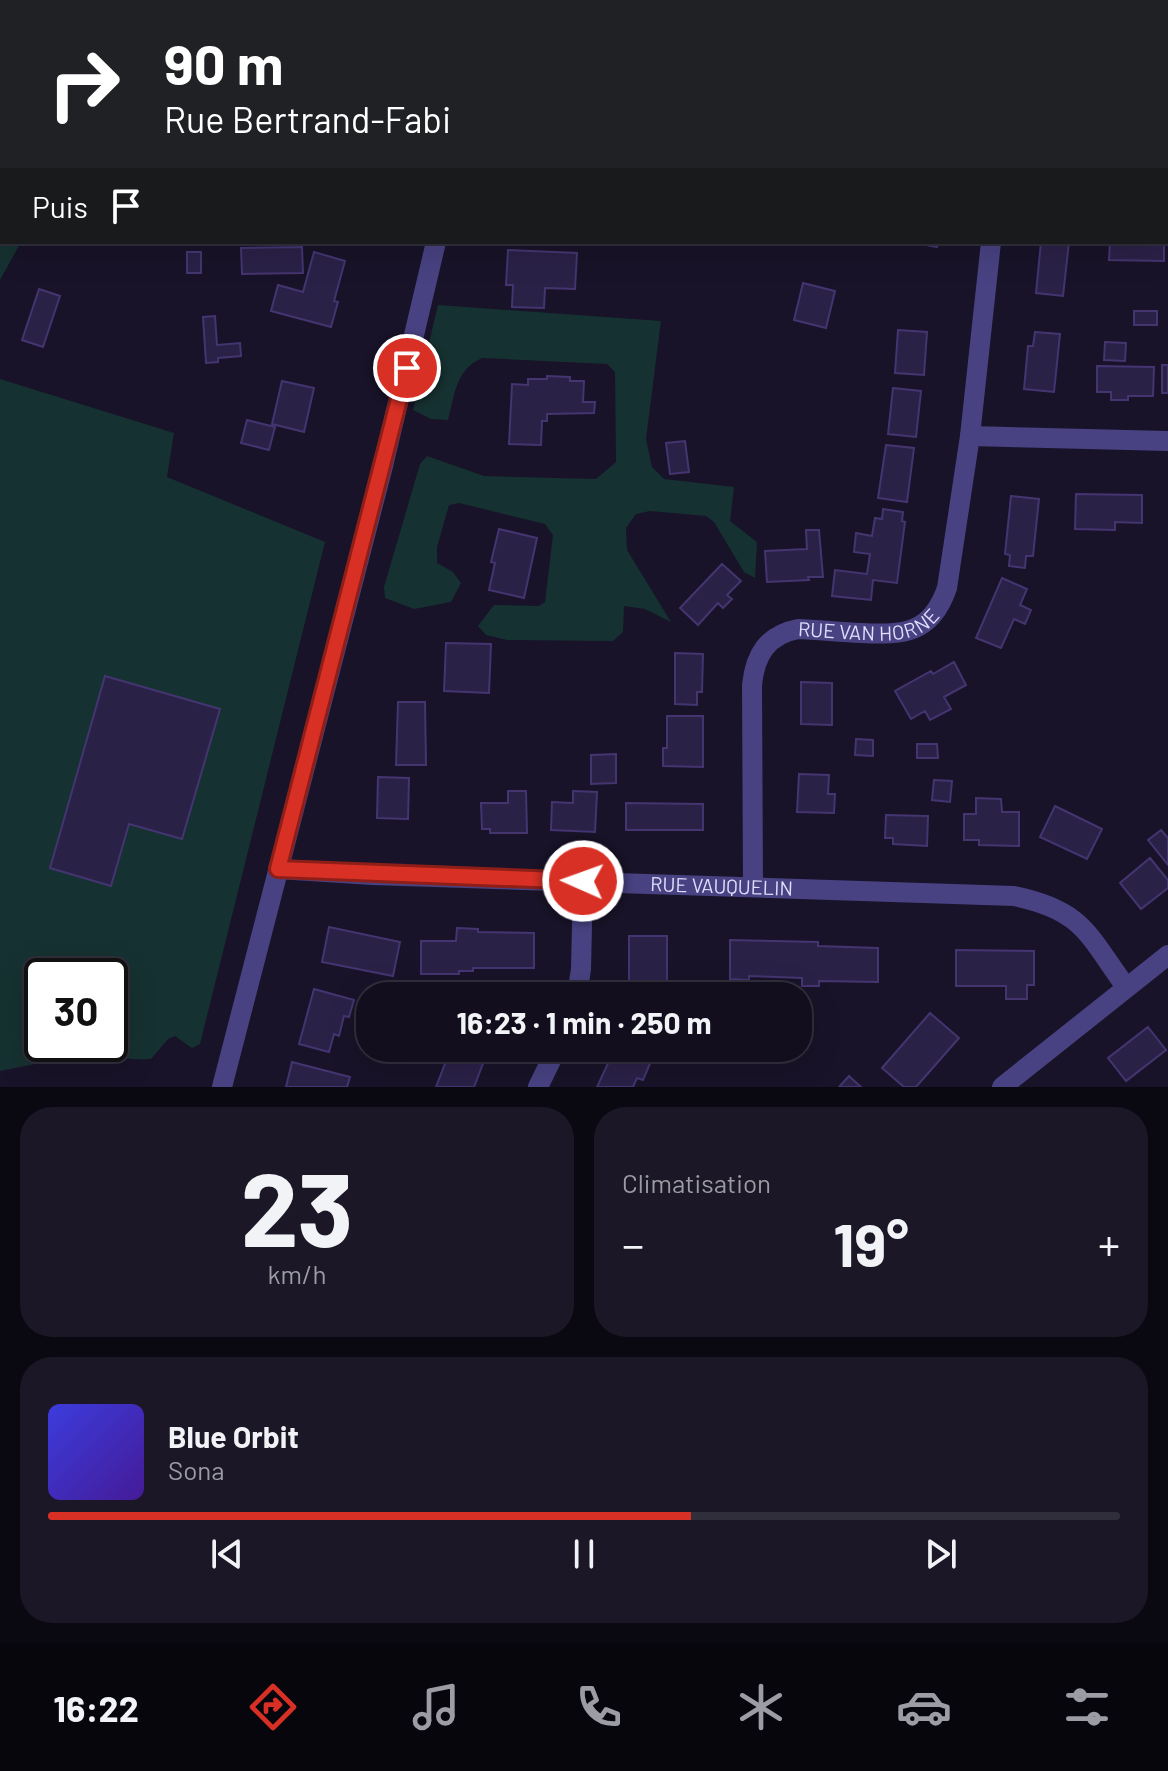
<!DOCTYPE html>
<html lang="fr">
<meta charset="utf-8">
<style>
body{margin:0;font-family:Barlow,sans-serif;background:#1b1727;color:#f1f3f6;height:100vh;display:flex;flex-direction:column;font-size:30px;white-space:nowrap}
*{box-sizing:border-box;margin:0}
p{font-size:26px;color:#9c9ca4}
.icon{flex:none;width:44px;height:44px;fill:none;stroke:currentColor;stroke-width:2;stroke-linecap:round;stroke-linejoin:round}
.map{position:relative;height:1087px;overflow:hidden}
.sheet{display:flex;flex-direction:column;gap:20px;padding:20px;background:#0a0810;flex:1}
.sheet>*{flex:none}
.banner{position:absolute;left:0px;top:0px;width:1168px;height:244px;box-shadow:0 8px 32px #0002,0 0 0 2px #312e3c;background:#202124;color:#fff;overflow:hidden}
.speed{position:absolute;left:24px;top:958px;display:flex;gap:16px;font-size:40px;font-weight:700;text-align:center}
.speed>*{display:grid;place-content:center;width:104px;height:104px;border-radius:50%;background:#120e1e;box-shadow:0 8px 32px #0002,0 0 0 2px #312e3c;line-height:1}
.speed .limit{border:4px solid #111;border-radius:12px;background:#fff;color:#111}
.pin{position:absolute;display:grid;place-items:center;width:68px;height:68px;color:#fff;margin:-34px;border:4px solid #fff;border-radius:50%;box-shadow:0 2px 8px #0007}
.me{position:absolute;width:88px;margin:-44px;rotate:272deg;stroke-linejoin:round;filter:drop-shadow(0 0 6px #0008)}
.turn{display:flex;align-items:center;gap:28px;height:168px;padding:0 32px;font-size:36px}
.turn .icon{width:104px;height:104px;stroke-width:2.5}
.turn b{display:block;font-size:56px;line-height:68px}
.then{display:flex;align-items:center;height:76px;padding:0 32px;background:#0003;gap:16px;font-size:30px}
.big{font-size:60px;font-weight:700;line-height:1.1}
.sheet .tile{flex:1;display:flex;flex-direction:column;justify-content:center;gap:12px;min-width:0;padding:0 28px;border-radius:32px;background:#1b1727}
.sheet .dial{align-items:center;gap:0}
.dial b{font-size:104px;line-height:1}
.song{display:flex;align-items:center;gap:24px}
.cover{width:96px;height:96px;border-radius:12px;background:linear-gradient(135deg,hsl(240 70% 55%),hsl(260 70% 35%))}
.played{height:8px;border-radius:4px;background:linear-gradient(90deg,#d93025 60%,#312e3c 60%)}
.keys{display:flex;justify-content:space-around;direction:ltr}
.heat{display:flex;justify-content:space-between;align-items:center;font-size:44px;direction:ltr}
.sheet .tiles{flex:1;display:grid;gap:20px;grid-template-columns:1fr 1fr}
.tile:last-child{grid-column:span 2}
.trip{position:absolute;left:356px;top:982px;width:456px;height:80px;border-radius:32px;background:#120e1e;box-shadow:0 8px 32px #0002,0 0 0 2px #312e3c;font-weight:700;line-height:80px;text-align:center}
.menu{display:flex;height:128px;justify-content:space-around;align-items:center;background:#07060c;color:#9c9ca4}
.menu .icon{width:56px;height:56px}
.menu .selected{color:#d93025}
.menu b{font-size:36px;color:#f1f3f6}
.map>svg:first-child{display:block}
.green{fill:#163131;fill-rule:evenodd}
.building{fill:#2a2147;stroke:#443571;stroke-width:2}
.lines{fill:none;stroke-linecap:round;stroke-linejoin:round}
.minor{stroke:#484282;stroke-width:20}
.tertiary{stroke:#484282;stroke-width:20}
.route-casing{stroke:#8d1f18;stroke-width:20}
.route{stroke:#d93025;stroke-width:14}
.labels{text-anchor:middle;stroke-width:8;stroke-linejoin:round;paint-order:stroke}
.street-label{font-size:20px;fill:#e2ddfc;stroke:#181328}
</style>
<div class="map">
<svg width="1168" height="1087" viewBox="0 0 1168 1087">
<rect width="100%" height="100%" fill="#181328"/>
<path class="green" d="M0 0 248 2H2V242H21L0 280Z
M438 305 661 321 646 439 652 467 664 479 734 487 730 521 757 542 755 578 744 572 714 522 706 516 650 511 636 514 626 528 627 550 671 622 645 609 624 606 623 632 613 641 507 640 486 635 478 626 494 605 539 606 545 602 553 535 545 524 459 503 449 505 437 547V563L453 572 461 583 451 602 414 609 385 598 384 587 420 464 427 456 484 476 596 479 616 462 615 372 607 364 482 358C455 370 455 395 448 420L431 419 413 410Z
M0 379 174 433 167 477 325 542 200 1044 192 1048 175 1036 168 1039 151 1059C132 1061 113 1055 94 1056 63 1057 31 1065 0 1071ZM42 976H110V1044H42Z"/>
<path class="building" d="M364 0H397L364 2Z
M910 242H938L937 247Z
M1041 242H1069L1063 296 1036 293Z
M1110 242H1164V261L1109 260Z
M302 247 303 273 242 274 241 248Z
M508 250 577 253 575 289 545 288 544 308 512 307 513 285H506Z
M187 252H201V273H187Z
M314 252 345 261 334 301 338 302 331 327 271 311 278 285 303 292Z
M803 283 835 291 826 328 794 320Z
M39 289 60 296 43 347 22 340Z
M1134 311H1157V325H1134Z
M215 316 217 345 240 343 241 356 218 358V362L206 363 203 317Z
M898 330 927 332 924 375 895 373Z
M1035 332 1060 334 1054 392 1024 389 1028 346H1033Z
M1105 342 1126 343 1125 361 1104 360Z
M1162 365H1168V393H1162Z
M1097 366 1154 367 1153 396H1128V400H1111V392H1097Z
M547 376 570 377V381H584L583 402H595L594 413 547 414V421H542L541 445 509 444 512 384 528 385V379H547Z
M282 381 314 388 304 432 272 424Z
M893 388 921 391 916 437 888 434Z
M247 420 275 427 269 450 241 443Z
M685 441 689 472 670 474 666 443Z
M886 445 914 448 907 502 878 498Z
M1076 494 1142 495V523L1115 522V530L1075 529Z
M1011 496 1039 499 1033 556H1026L1025 568 1009 566 1010 555 1005 554Z
M883 509 903 512 902 521 905 522 897 583 873 580 871 600 832 596 835 570 867 574 870 554 854 552 856 533 872 536 875 518 882 519Z
M499 529 537 538 524 598 489 590 495 563 491 562Z
M806 530H819L823 577H808L809 580 767 582 765 551 807 549Z
M722 564 741 581 727 595 732 599 723 608 718 603 698 625 680 608Z
M1002 578 1027 589 1020 605 1031 610 1025 624 1014 619 1001 648 976 638Z
M446 643 491 644 489 693 444 691Z
M675 653 703 654 702 692H697V705L675 704Z
M954 662 966 685 944 697 951 709 930 720 925 711 911 719 895 691 931 671 933 674Z
M105 676 220 709 182 839 129 824 111 886 50 868Z
M801 682 832 683V725L801 724Z
M398 702H425L426 765H396Z
M667 716H703V767L663 766V748H667Z
M856 739 873 740V756L855 755Z
M917 744H937L938 758H917Z
M616 754V783L591 784V755Z
M799 774 829 775 828 794H835L834 813 797 812Z
M378 777 409 778 408 819 377 818Z
M934 780 952 781 950 802 932 800Z
M508 791H526L527 833H490V829H482L481 803H508Z
M573 791 597 792 595 832 551 830 552 802 573 803Z
M976 798 1001 799 1002 812H1019V846L979 845V840H964V814H976Z
M626 803 703 804V830H626Z
M1055 806 1102 829 1087 859 1040 837Z
M886 815 928 816 927 846 893 844V838H885Z
M1161 830 1168 838V865L1148 840Z
M1150 858 1168 880V888L1141 909 1120 883Z
M329 927 400 942 393 976 322 962Z
M457 928 478 929V932L534 933V968H473V971H459V974H421V941H456Z
M629 936H667V996H629Z
M730 940 818 942V946L878 948V982L819 981V986H802V978L749 976V980L730 979Z
M956 950 1034 951V985H1027V999H1006V986H956Z
M314 989 354 1000 349 1017 344 1016 339 1036 334 1034 329 1052 299 1044Z
M930 1013 959 1038 916 1087H904L882 1068Z
M1148 1027 1166 1050 1126 1081 1108 1058Z
M451 1048H489L474 1087H436Z
M615 1048H653L650 1053 654 1054 643 1080 637 1078 633 1087H597Z
M292 1062 350 1077 347 1087H286Z
M849 1076 861 1087H839Z"/>
<g class="lines">
<g class="minor">
<path d="M1166 176 1168 177"/>
<path d="M970 436 1168 441"/>
<path id="s1" d="M278 869 373 875 1014 896C1083 910 1088 935 1126 987"/>
<path id="s2" d="M753 886 752 685C755 655 767 635 798 629 819 630 840 632 861 633 904 635 931 634 947 588L970 436 991 242"/>
<path d="M577 996 581 969 583 881"/>
<path d="M538 1087 557 1048"/>
<path d="M1002 1087 1168 955"/>
</g>
<path class="tertiary" d="M469 2V0
M222 1087 383 466 436 242"/>
</g>
<g class="lines">
<defs>
<path id="route" d="M407 368 278 869 583 881"/>
</defs>
<use href="#route" class="route-casing"/>
<use href="#route" class="route"/>
</g>
<g class="labels">
<g class="street-label">
<text dy="7" stroke="none"><textPath href="#s2" startOffset="352">RUE VAN HORNE</textPath></text>
<text dy="7" stroke="none"><textPath href="#s1" startOffset="444">RUE VAUQUELIN</textPath></text>
</g>
</g>
</svg>
<div class="speed"><div class="limit">30</div></div>
<div class="pin" style="left:407px;top:368px;background:#d93025"><svg class="icon" aria-label="arrive" viewBox="0 0 24 24"><path d="M6 21V4h12l-3 4 3 4H6"/></svg></div>
<svg class="me" style="left:583px;top:881px" viewBox="-20 -20 40 40"><circle r="17" fill="#d93025" stroke="#fff" stroke-width="3"/><path d="M0-11L8 9 0 5-8 9z" fill="#fff"/></svg>
<div class="trip">16:23 · 1 min · 250 m</div>
<div class="banner">
<div class="turn"><svg class="icon" aria-label="right" viewBox="0 0 24 24"><path d="M7 20v-9h11M14 6l5 5-5 5"/></svg><div><b>90 m</b>Rue Bertrand-Fabi</div></div>
<div class="then">Puis<svg class="icon" aria-label="arrive" viewBox="0 0 24 24"><path d="M6 21V4h12l-3 4 3 4H6"/></svg></div>
</div>
</div>
<section class="sheet">
<div class="tiles">
<div class="tile dial"><b>23</b><p>km/h</p></div>
<div class="tile"><p>Climatisation</p>
<div class="heat"><a>−</a><b class="big">19°</b><a>+</a></div>
</div>
<div class="tile">
<div class="song"><i class="cover"></i><div><b>Blue Orbit</b><p>Sona</p></div></div>
<div class="played"></div>
<div class="keys"><svg class="icon" aria-label="previous" viewBox="0 0 24 24"><path d="M18 5L8 12l10 7zM5 5v14"/></svg><svg class="icon" aria-label="pause" viewBox="0 0 24 24"><path d="M8 5v14M16 5v14"/></svg><svg class="icon" aria-label="next" viewBox="0 0 24 24"><path d="M6 5l10 7-10 7zM19 5v14"/></svg></div>
</div>
</div>
</section>
<nav class="menu">
<b>16:22</b>
<svg class="icon selected" aria-label="directions" viewBox="0 0 24 24"><path d="M12 3l9 9-9 9-9-9zM9 14v-3h6M13 9l2 2-2 2"/></svg>
<svg class="icon" aria-label="music" viewBox="0 0 24 24"><path d="M9 18V5l10-2v13"/><circle cx="6" cy="18" r="3"/><circle cx="16" cy="16" r="3"/></svg>
<svg class="icon" aria-label="phone" viewBox="0 0 24 24"><path d="M5 4h4l2 5-3 2q2 4 5 5l2-3 5 2v4C11 20 4 13 5 4z"/></svg>
<svg class="icon" aria-label="climate" viewBox="0 0 24 24"><path d="M12 3v18M4 7l16 10M4 17L20 7"/></svg>
<svg class="icon" aria-label="car" viewBox="0 0 24 24"><path d="M5 17H2v-5l4-1 3-4h7l3 4 3 1v5h-3M9 17h6M6 11h13"/><circle cx="7" cy="17" r="2"/><circle cx="17" cy="17" r="2"/></svg>
<svg class="icon" aria-label="filters" viewBox="0 0 24 24"><path d="M4 7h16M4 17h16"/><circle cx="9" cy="7" r="2"/><circle cx="15" cy="17" r="2"/></svg>
</nav>
